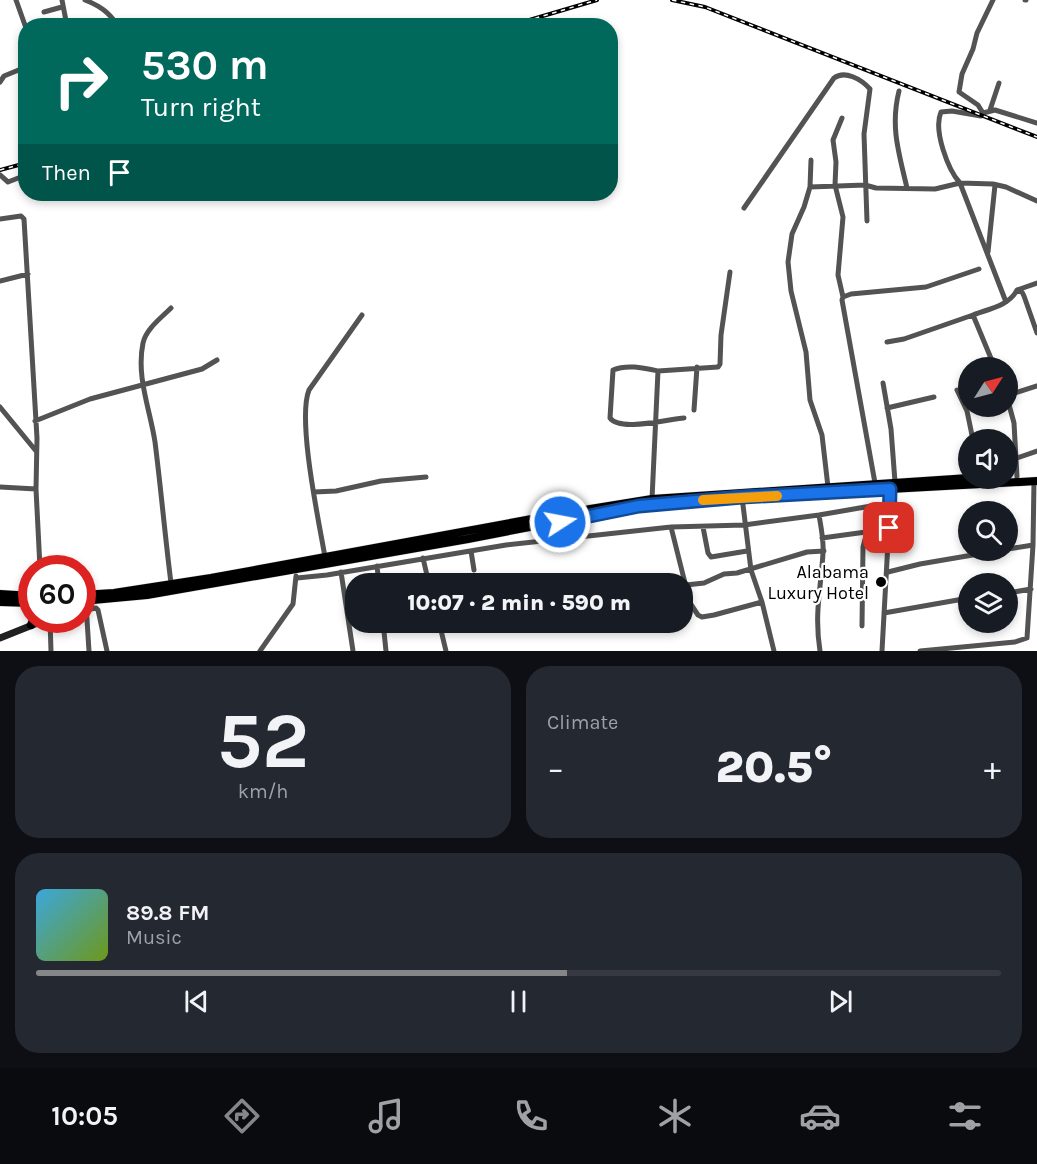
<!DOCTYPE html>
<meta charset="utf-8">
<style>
body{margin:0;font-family:Karla,sans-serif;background:#242831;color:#f1f3f6;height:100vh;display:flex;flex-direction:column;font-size:22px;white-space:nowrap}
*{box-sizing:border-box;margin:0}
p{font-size:20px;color:#9ea1a6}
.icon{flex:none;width:33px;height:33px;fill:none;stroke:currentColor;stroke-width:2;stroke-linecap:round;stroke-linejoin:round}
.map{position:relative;height:651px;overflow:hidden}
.details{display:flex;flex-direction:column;gap:15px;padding:15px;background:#0d0f14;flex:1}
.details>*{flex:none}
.top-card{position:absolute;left:18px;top:18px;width:600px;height:183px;border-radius:24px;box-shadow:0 3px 9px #0003;background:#00695c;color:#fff;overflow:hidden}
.needle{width:39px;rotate:54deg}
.buttons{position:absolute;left:958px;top:357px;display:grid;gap:12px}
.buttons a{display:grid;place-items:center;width:60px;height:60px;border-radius:50%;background:#171b24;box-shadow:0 3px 9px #0003;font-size:30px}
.speed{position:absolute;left:18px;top:555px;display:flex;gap:12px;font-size:30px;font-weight:700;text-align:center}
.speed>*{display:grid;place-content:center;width:78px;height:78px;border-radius:50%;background:#171b24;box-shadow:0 3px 9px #0003;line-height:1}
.speed .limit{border:9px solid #d22;background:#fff;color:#111}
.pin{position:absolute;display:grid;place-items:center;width:51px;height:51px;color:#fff;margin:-26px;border-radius:12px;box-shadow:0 3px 9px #0006}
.me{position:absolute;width:66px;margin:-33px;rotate:79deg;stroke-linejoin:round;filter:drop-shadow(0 0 4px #0008)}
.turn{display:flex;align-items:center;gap:21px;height:126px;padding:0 24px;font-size:27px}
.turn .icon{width:78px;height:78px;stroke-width:2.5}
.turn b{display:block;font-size:42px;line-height:51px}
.then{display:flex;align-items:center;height:57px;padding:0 24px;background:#0003;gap:12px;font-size:22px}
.big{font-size:45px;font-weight:800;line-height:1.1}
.details .card{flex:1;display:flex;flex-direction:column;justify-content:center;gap:9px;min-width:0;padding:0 21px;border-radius:24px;background:#242831}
.details .dial{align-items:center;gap:0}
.dial b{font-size:78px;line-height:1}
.song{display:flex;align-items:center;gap:18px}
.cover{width:72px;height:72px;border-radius:9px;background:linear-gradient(135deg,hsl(200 70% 55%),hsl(80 70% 35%))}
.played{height:6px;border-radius:3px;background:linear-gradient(90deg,#858687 55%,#363941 55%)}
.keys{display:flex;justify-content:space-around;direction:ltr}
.heat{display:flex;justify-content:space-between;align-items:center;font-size:33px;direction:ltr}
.details .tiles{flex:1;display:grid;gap:15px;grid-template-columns:1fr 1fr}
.card:last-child{grid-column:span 2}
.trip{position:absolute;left:345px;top:573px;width:348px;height:60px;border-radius:24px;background:#171b24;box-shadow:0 3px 9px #0003;font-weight:800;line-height:60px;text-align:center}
.tabs{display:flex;height:96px;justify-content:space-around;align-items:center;background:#090b0e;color:#9ea1a6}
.tabs .icon{width:42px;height:42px}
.tabs .active{color:#858687}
.tabs b{font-size:27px;color:#f1f3f6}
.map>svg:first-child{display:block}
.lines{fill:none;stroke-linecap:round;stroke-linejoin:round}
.primary-casing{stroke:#dbdbdb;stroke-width:9}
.minor{stroke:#535353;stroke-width:5}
.secondary{stroke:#202020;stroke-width:7}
.primary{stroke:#000;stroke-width:8}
.rail-casing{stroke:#000;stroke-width:4}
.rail{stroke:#fff;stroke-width:1.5;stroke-dasharray:4.5;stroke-linecap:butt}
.route-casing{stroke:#114b97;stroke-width:15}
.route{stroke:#1a73e8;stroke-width:10}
.slow{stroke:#f59e0b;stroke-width:10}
.poi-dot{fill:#000;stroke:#fff;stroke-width:2}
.labels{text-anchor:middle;stroke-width:4.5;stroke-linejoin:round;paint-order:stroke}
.poi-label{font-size:18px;fill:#000;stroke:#fff;text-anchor:end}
</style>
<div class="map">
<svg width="1037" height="651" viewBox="0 0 1037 651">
<rect width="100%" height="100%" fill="#fff"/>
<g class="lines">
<defs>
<path id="primary" d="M0 594 32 596
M82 595 114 593 211 578 559 514 652 499 969 478
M82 601 147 595 468 539 639 506 742 497 1037 481
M0 602 32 603
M31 625 33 620"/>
</defs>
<use href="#primary" class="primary-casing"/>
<path class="minor" d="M16 0 26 28
M62 0 67 26
M85 0C100 6 109 12 118 26
M1025 0H1026
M44 12 62 7
M0 82 4 76 26 67
M899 91C890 127 899 153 907 188
M990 110 999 83
M983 113 978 105 959 92 962 74 973 49 977 33 993 0
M842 118 833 140 836 162 835 185 843 217 838 275 843 297
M0 175 8 182 26 175
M810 187 811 160
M744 208 834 78C845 70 861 79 870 89L864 134 867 221
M0 219 21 216 24 219 37 438 36 489 40 568
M988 252 995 185
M0 281 28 274
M1017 290 1022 292 1024 296 1037 333
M1006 302 960 183C948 170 933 130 941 112L952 111 981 116 983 113 995 110 1037 123
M887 342 904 339 973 315
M995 368 973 315C988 309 1009 306 1017 290L1037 283
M658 371C644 368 627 364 613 370L610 418C620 432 667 419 684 418
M883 383 891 429 895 482
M957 390 967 411 973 440
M1008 395 1037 386
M1008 401 1014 423 1017 477
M0 407 36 451
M887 408 934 397
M694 410 697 367
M35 421 90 399 202 369 217 360
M1017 458 1037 451
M875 483 842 300 843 297 851 294 926 287 979 269
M0 487 36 489
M828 487 822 435 810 400 806 352 791 291 788 262 792 234 804 207 810 187 865 185 876 188 935 189 960 183 993 184 1006 187 1037 201
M314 492 336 491 381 481 426 477
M742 497 751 570 762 602 774 651
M652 499 658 371 718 367 720 364 721 335 730 272
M819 515C821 527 824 541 823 553 821 589 814 613 820 651
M671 527 690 603 698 615 702 617 714 615 762 602
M703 527 708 553 711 557 747 551
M822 538 888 529
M1008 549 1033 545
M471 551 474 570
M325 557C319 522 297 420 309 390L362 315
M423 558 429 584
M377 566 379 584
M341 572 353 651
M888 572 920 564 1002 550
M297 578 327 575 506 545 671 527 744 525 819 515 871 506H890V489
M171 583C165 536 161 489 155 442 150 409 136 377 143 343 146 329 161 318 171 308
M686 585 704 583 724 574 737 573 807 552 824 551
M1008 593 1031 589
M86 604 89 651
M86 610 96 608 98 610 107 651
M884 613 969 598
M50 620 51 651
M383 622 386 651
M439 622 446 651
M862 626 863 547 870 521 871 506
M260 651 293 604 296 576
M882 651 890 506
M920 651 1015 642 1027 638 1033 545 1034 481"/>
<path class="secondary" d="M0 638 45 620"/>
<use href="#primary" class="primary"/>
<defs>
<path id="rail" d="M672 0 705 7 1037 137
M509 26 597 0
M0 170 26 163"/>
</defs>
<use href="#rail" class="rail-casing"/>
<use href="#rail" class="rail"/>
</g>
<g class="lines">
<defs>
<path id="route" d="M560 522 639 506 742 497 890 489 889 528"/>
</defs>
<use href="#route" class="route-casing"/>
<use href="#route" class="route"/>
<path class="slow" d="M703 500 777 496"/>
</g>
<circle class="poi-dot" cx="881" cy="582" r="6"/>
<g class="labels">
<g class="poi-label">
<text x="869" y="578">Alabama<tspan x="869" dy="21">Luxury Hotel</tspan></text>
</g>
</g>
</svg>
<div class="buttons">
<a><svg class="needle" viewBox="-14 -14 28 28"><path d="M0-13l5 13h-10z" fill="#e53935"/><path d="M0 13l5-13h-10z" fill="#9ea1a6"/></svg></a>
<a><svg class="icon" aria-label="sound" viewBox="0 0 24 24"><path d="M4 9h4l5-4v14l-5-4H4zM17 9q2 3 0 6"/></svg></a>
<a><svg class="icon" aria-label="search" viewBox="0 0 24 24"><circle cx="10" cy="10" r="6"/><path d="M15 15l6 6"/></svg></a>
<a><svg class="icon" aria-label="layers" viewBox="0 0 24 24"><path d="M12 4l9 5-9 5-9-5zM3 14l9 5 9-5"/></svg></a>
</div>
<div class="speed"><div class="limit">60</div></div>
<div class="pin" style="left:889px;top:528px;background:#d93025"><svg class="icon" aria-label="arrive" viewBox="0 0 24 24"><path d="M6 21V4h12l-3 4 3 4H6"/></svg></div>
<svg class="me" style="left:560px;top:522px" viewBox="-20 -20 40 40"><circle r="17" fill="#1a73e8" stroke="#fff" stroke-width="3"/><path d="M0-11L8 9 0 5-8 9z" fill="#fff"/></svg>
<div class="trip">10:07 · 2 min · 590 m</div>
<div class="top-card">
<div class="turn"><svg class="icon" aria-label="right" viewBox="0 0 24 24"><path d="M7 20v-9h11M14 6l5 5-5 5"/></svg><div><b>530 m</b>Turn right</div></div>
<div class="then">Then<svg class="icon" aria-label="arrive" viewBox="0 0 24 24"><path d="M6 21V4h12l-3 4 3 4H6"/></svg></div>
</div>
</div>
<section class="details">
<div class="tiles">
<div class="card dial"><b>52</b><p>km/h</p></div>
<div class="card"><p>Climate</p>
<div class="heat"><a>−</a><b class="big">20.5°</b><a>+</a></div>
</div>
<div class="card">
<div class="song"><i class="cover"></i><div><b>89.8 FM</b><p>Music</p></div></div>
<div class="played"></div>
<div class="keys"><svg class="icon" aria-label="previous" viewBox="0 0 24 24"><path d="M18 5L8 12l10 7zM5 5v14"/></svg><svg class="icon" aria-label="pause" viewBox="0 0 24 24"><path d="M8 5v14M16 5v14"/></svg><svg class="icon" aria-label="next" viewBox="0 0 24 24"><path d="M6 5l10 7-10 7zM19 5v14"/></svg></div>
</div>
</div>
</section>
<nav class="tabs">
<b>10:05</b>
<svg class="icon active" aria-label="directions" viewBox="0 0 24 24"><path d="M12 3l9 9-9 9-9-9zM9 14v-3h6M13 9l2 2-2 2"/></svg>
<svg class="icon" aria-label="music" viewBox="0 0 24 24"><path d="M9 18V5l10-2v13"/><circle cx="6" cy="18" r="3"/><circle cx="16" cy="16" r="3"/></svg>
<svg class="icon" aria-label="phone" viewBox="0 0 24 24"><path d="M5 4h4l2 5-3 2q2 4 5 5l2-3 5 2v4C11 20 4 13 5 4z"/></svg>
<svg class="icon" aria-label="climate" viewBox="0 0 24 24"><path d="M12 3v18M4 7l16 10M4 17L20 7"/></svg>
<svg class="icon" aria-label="car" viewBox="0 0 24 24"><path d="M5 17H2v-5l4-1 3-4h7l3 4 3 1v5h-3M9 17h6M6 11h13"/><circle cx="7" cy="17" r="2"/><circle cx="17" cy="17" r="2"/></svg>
<svg class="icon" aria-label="filters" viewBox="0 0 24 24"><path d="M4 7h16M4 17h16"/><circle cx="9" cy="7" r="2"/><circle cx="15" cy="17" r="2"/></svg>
</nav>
